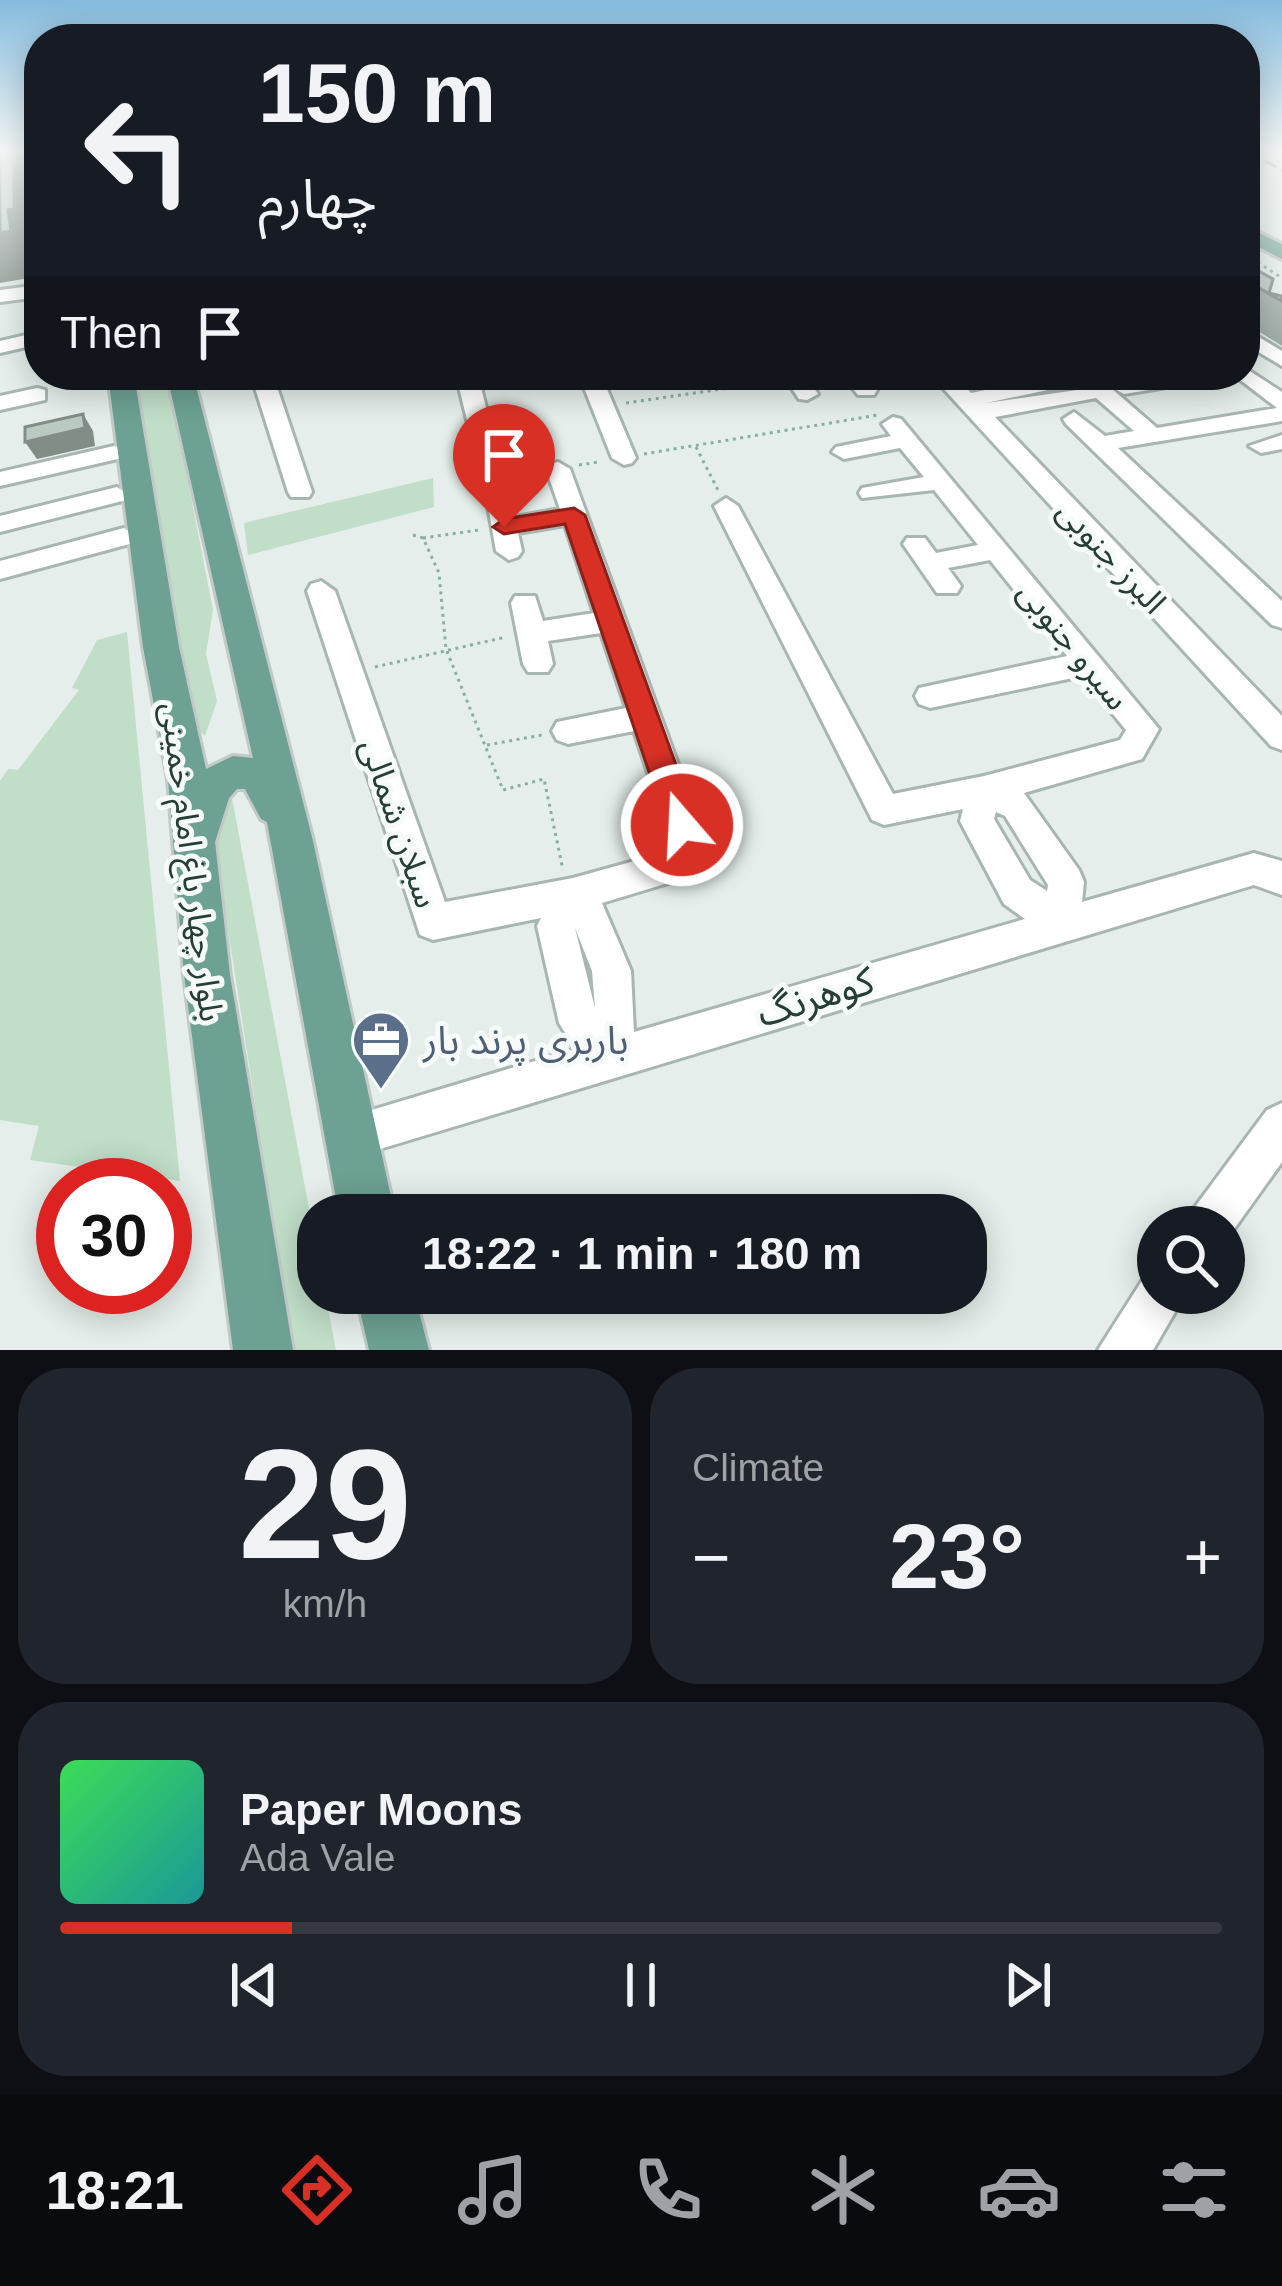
<!DOCTYPE html>
<meta charset="utf-8">
<style>
body{margin:0;font-family:Arial,"Noto Sans Arabic",sans-serif;background:#20242c;color:#f1f3f6;height:100vh;display:flex;flex-direction:column;font-size:45px;white-space:nowrap}
*{box-sizing:border-box;margin:0}
p{font-size:39px;color:#9ea1a6}
.icon{flex:none;width:66px;height:66px;fill:none;stroke:currentColor;stroke-width:2;stroke-linecap:round;stroke-linejoin:round}
.map{position:relative;height:1350px;overflow:hidden}
.drawer{display:flex;flex-direction:column;gap:18px;padding:18px;background:#0d0f14;flex:1}
.drawer>*{flex:none}
.banner{position:absolute;left:24px;top:24px;width:1236px;height:366px;border-radius:48px;box-shadow:0 6px 30px #0003;background:#171b24;color:#f1f3f6;overflow:hidden}
.buttons{position:absolute;left:1137px;top:1206px;display:grid;gap:24px}
.buttons a{display:grid;place-items:center;width:108px;height:108px;border-radius:50%;background:#171b24;box-shadow:0 6px 30px #0003;font-size:60px}
.speed{position:absolute;left:36px;top:1158px;display:flex;gap:24px;font-size:60px;font-weight:700;text-align:center}
.speed>*{display:grid;place-content:center;width:156px;height:156px;border-radius:50%;background:#171b24;box-shadow:0 6px 30px #0003;line-height:1}
.speed .limit{border:18px solid #d22;background:#fff;color:#111}
.pin{position:absolute;display:grid;place-items:center;width:102px;height:102px;color:#fff;margin:-123px -51px;border-radius:50% 50% 50% 0;rotate:-45deg;box-shadow:0 0 12px #0007}
.pin .icon{rotate:45deg}
.me{position:absolute;width:132px;margin:-66px;rotate:341deg;stroke-linejoin:round;filter:drop-shadow(0 0 9px #0008)}
.turn{display:flex;align-items:center;gap:42px;height:252px;padding:0 36px;font-size:54px}
.turn .icon{width:156px;height:156px;stroke-width:2.5}
.turn b{display:block;font-size:84px;line-height:102px}
.then{display:flex;align-items:center;height:114px;padding:0 36px;background:#0003;gap:24px;font-size:45px}
.big{font-size:90px;font-weight:600;line-height:1.1}
.drawer .widget{flex:1;display:flex;flex-direction:column;justify-content:center;gap:18px;min-width:0;padding:0 42px;border-radius:48px;background:#20242c}
.drawer .dial{align-items:center;gap:0}
.dial b{font-size:156px;line-height:1}
.song{display:flex;align-items:center;gap:36px}
.cover{width:144px;height:144px;border-radius:18px;background:linear-gradient(135deg,hsl(130 70% 55%),hsl(180 70% 35%))}
.played{height:12px;border-radius:6px;background:linear-gradient(90deg,#d93025 20%,#363941 20%)}
.keys{display:flex;justify-content:space-around;direction:ltr}
.heat{display:flex;justify-content:space-between;align-items:center;font-size:66px;direction:ltr}
.drawer .tiles{flex:1;display:grid;gap:18px;grid-template-columns:1fr 1fr}
.widget:last-child{grid-column:span 2}
.trip{position:absolute;left:297px;top:1194px;width:690px;height:120px;border-radius:48px;background:#171b24;box-shadow:0 6px 30px #0003;font-weight:600;line-height:120px;text-align:center}
.menu{display:flex;height:192px;justify-content:space-around;align-items:center;background:#090b0e;color:#9ea1a6}
.menu .icon{width:84px;height:84px}
.menu .selected{color:#d93025}
.menu b{font-size:54px;color:#f1f3f6}
.map>svg:first-child{display:block}
.green{fill:#c0dec8}
.lines{fill:none;stroke-linecap:round;stroke-linejoin:round}
.minor-casing{stroke:#a8b6b1;stroke-width:6}
.major-casing{stroke:#c2c9c7;stroke-width:6}
.path{stroke:#87b0a3;stroke-width:3;stroke-dasharray:3 4.5;stroke-linecap:butt}
.minor{fill:#fff;fill-rule:evenodd}
.major{fill:#6ca193;fill-rule:evenodd}
.rail{stroke:#607a73;stroke-width:3;stroke-dasharray:14 6;stroke-linecap:butt}
.wall{fill:#a1ada8}
.shaded-wall{fill:#838d88}
.building{fill:#bbc9c3;stroke:#838d88;stroke-width:3}
.route{fill:#d93025;stroke:#8d1f18;stroke-width:3}
.labels{text-anchor:middle;stroke-width:10;stroke-linejoin:round;paint-order:stroke}
.street-label{font-size:33px;fill:#253f38;stroke:#f6faf8}
.near-street-label{font-size:39px;fill:#253f38;stroke:#f6faf8}
.near-service-label{font-size:39px;fill:#4e5e75;stroke:#f6faf8;text-anchor:start}
</style>
<div class="map">
<svg width="1282" height="1350" viewBox="0 0 1282 1350">
<rect width="100%" height="100%" fill="#e5eeea"/>
<path class="green" d="M128 375 168 378 213 610 206 654 217 701 205 736 193 724Z
M433 478 434 507 248 555 244 523Z
M127 632 180 1181 30 1160 39 1126 0 1120V781L8 769 18 770 79 690 72 688 97 640Z
M232 798 318 1256V1293H325L336 1350H293L211 819 224 799Z"/>
<g class="lines">
<defs>
<path id="minor" d="M39 285V297L0 302V290Z
M1245 329 1282 351V366L1245 344Z
M39 332V344L0 353V341Z
M1245 368 1282 392V421L1118 448 1282 601V628L1272 625 1066 424 1063 419 1074 412 1105 436 1134 431 1096 398 995 417 1282 716V750L1271 746 931 375H954L971 393 1057 375H1096L1157 428 1277 408 1238 378 1235 375H1245ZM1071 385 1078 386 1077 390 986 403Z
M251 375H273L312 492 309 497H291L288 492Z
M456 375H478L490 424 487 429H471L468 424Z
M579 375H601L636 458 632 463 624 465 612 458Z
M783 375H805L818 394 807 400 799 399Z
M842 375H864L877 390 874 395H858Z
M1164 375H1214L1203 381 1124 394 1113 388 1116 383Z
M37 388 45 390V400L0 410V396Z
M893 417 901 419 1159 729 1142 759 1024 793 1079 870 1084 882 1082 902 1254 853 1282 861V895L1254 885 350 1158 335 1151 328 1136 335 1121 575 1049 559 1023 537 926 541 918 433 940 420 935 307 591 311 584 321 581 335 591 445 902 573 878 674 850 634 731 568 744 557 740 552 731 557 722 626 708 601 633 548 641 553 664 548 672H528L523 664 511 603 515 596H535L543 621 594 613 565 525 518 533 522 551 518 557 509 560 496 551 487 500 499 492 508 494 515 517 560 509 546 469 550 464 558 462 570 469 713 860 708 871 602 903 631 971 634 1032 1025 919 1004 904 960 821 963 809 884 825 872 820 714 506 726 498 738 506 893 794 984 776 1120 740 1126 730 1082 676 930 708 919 704 915 696 919 688 1067 656 990 560 948 568 961 586 957 593H937L903 544 907 538H925L936 553 978 545 934 490 862 498 859 493 862 488 924 477 900 448 844 459 832 452 836 447 891 436 882 424ZM996 812 1005 816 1048 885 1047 891 1030 880 994 819ZM575 928 592 971 595 1008Z
M1282 435V449L1261 453 1249 446Z
M114 446 122 448V458L0 486V472Z
M117 487 129 495 126 500 0 532V516Z
M124 528 137 537 133 543 0 579V561Z
M1282 1103V1162L1224 1243V1227H1185L1192 1211 1267 1110Z
M1158 1270V1293H1186L1153 1350H1098L1145 1276Z"/>
<path id="major" d="M1245 226 1282 244V259L1245 240Z
M108 375H134L179 647 206 769 233 756 253 758 167 375H193L312 837 395 1215H339L267 822 261 819 245 789H237L229 798 215 842 230 975 293 1350H233L184 975 168 779 143 647Z
M356 1293H414L429 1350H369Z"/>
</defs>
<use href="#minor" class="minor-casing"/>
<use href="#major" class="major-casing"/>
<path class="path" d="M1245 254 1282 278
M626 403 777 381
M482 438 492 480 534 473
M696 447 719 492
M644 454 878 415
M579 465 599 462
M413 535 423 538 439 573 446 649 503 790 544 779 563 870
M423 538 479 530
M375 667 506 637
M487 745 542 735"/>
<use href="#minor" class="minor"/>
<use href="#major" class="major"/>
<path class="rail" d="M1246 151 1282 170"/>
</g>
<path class="wall" d="M1245 263 1269 293 1282 296V346L1245 323Z"/>
<path class="shaded-wall" d="M17 151H39V206H36L37 254 32 255 35 277 0 283V233L8 210 14 164Z
M83 414 93 431 95 446 37 459 25 442Z"/>
<path class="building" d="M0 151H17L18 163 14 164V209L8 210 11 231 0 233Z
M1245 263 1273 279 1269 293 1282 296V301L1245 280Z
M83 414 85 428 25 442V427Z"/>
<linearGradient id="sky" x2="0" y2="1"><stop stop-color="#85bbde"/><stop offset="0.44" stop-color="#f3f7f6"/><stop offset="1" stop-color="#f3f7f6" stop-opacity="0"/></linearGradient>
<rect width="1282" height="340" fill="url(#sky)"/>
<path class="route" d="M574 508 585 515 698 825 694 834 682 838 671 834 667 825 565 524 504 534 493 527 504 519Z"/>
<defs>
<symbol id="office-pin" viewBox="-11 -11 22 30"><path d="M0 17L-7.5 6A9.5 9.5 0 1 1 7.5 6Z" fill="#5c6f8a" stroke="#f6faf8"/><path d="M-6-3h4V-5.5h4V-3h4V5H-6ZM-1-4.5V-3h2v-1.5ZM-6 0V1H6V0Z" fill="#fff"/></symbol>
</defs>
<g fill-rule="evenodd">
<use href="#office-pin" x="348" y="1007" width="66" height="90"/>
</g>
<g class="labels">
<g class="street-label">
<text transform="translate(1112 556) rotate(47)" y="12">البرز جنوبی</text>
<text transform="translate(1074 645) rotate(51)" y="12">سیرو جنوبی</text>
<text transform="translate(400 823) rotate(71)" y="12">سبلان شمالی</text>
<text transform="translate(193 862) rotate(83)" y="12">بلوار چهار باغ امام خمینی</text>
</g>
<g class="near-street-label">
<text transform="translate(815 996) rotate(-17)" y="14">کوهرنگ</text>
</g>
<g class="near-service-label">
<text x="423" y="1054">باربری پرند بار</text>
</g>
</g>
</svg>
<div class="buttons">
<a><svg class="icon" aria-label="search" viewBox="0 0 24 24"><circle cx="10" cy="10" r="6"/><path d="M15 15l6 6"/></svg></a>
</div>
<div class="speed"><div class="limit">30</div></div>
<div class="pin" style="left:504px;top:527px;background:#d93025"><svg class="icon" aria-label="arrive" viewBox="0 0 24 24"><path d="M6 21V4h12l-3 4 3 4H6"/></svg></div>
<svg class="me" style="left:682px;top:825px" viewBox="-20 -20 40 40"><circle r="17" fill="#d93025" stroke="#fff" stroke-width="3"/><path d="M0-11L8 9 0 5-8 9z" fill="#fff"/></svg>
<div class="trip">18:22 · 1 min · 180 m</div>
<div class="banner">
<div class="turn"><svg class="icon" aria-label="left" viewBox="0 0 24 24"><path d="M17 20v-9H6M10 6l-5 5 5 5"/></svg><div><b>150 m</b>چهارم</div></div>
<div class="then">Then<svg class="icon" aria-label="arrive" viewBox="0 0 24 24"><path d="M6 21V4h12l-3 4 3 4H6"/></svg></div>
</div>
</div>
<section class="drawer">
<div class="tiles">
<div class="widget dial"><b>29</b><p>km/h</p></div>
<div class="widget"><p>Climate</p>
<div class="heat"><a>−</a><b class="big">23°</b><a>+</a></div>
</div>
<div class="widget">
<div class="song"><i class="cover"></i><div><b>Paper Moons</b><p>Ada Vale</p></div></div>
<div class="played"></div>
<div class="keys"><svg class="icon" aria-label="previous" viewBox="0 0 24 24"><path d="M18 5L8 12l10 7zM5 5v14"/></svg><svg class="icon" aria-label="pause" viewBox="0 0 24 24"><path d="M8 5v14M16 5v14"/></svg><svg class="icon" aria-label="next" viewBox="0 0 24 24"><path d="M6 5l10 7-10 7zM19 5v14"/></svg></div>
</div>
</div>
</section>
<nav class="menu">
<b>18:21</b>
<svg class="icon selected" aria-label="directions" viewBox="0 0 24 24"><path d="M12 3l9 9-9 9-9-9zM9 14v-3h6M13 9l2 2-2 2"/></svg>
<svg class="icon" aria-label="music" viewBox="0 0 24 24"><path d="M9 18V5l10-2v13"/><circle cx="6" cy="18" r="3"/><circle cx="16" cy="16" r="3"/></svg>
<svg class="icon" aria-label="phone" viewBox="0 0 24 24"><path d="M5 4h4l2 5-3 2q2 4 5 5l2-3 5 2v4C11 20 4 13 5 4z"/></svg>
<svg class="icon" aria-label="climate" viewBox="0 0 24 24"><path d="M12 3v18M4 7l16 10M4 17L20 7"/></svg>
<svg class="icon" aria-label="car" viewBox="0 0 24 24"><path d="M5 17H2v-5l4-1 3-4h7l3 4 3 1v5h-3M9 17h6M6 11h13"/><circle cx="7" cy="17" r="2"/><circle cx="17" cy="17" r="2"/></svg>
<svg class="icon" aria-label="filters" viewBox="0 0 24 24"><path d="M4 7h16M4 17h16"/><circle cx="9" cy="7" r="2"/><circle cx="15" cy="17" r="2"/></svg>
</nav>
